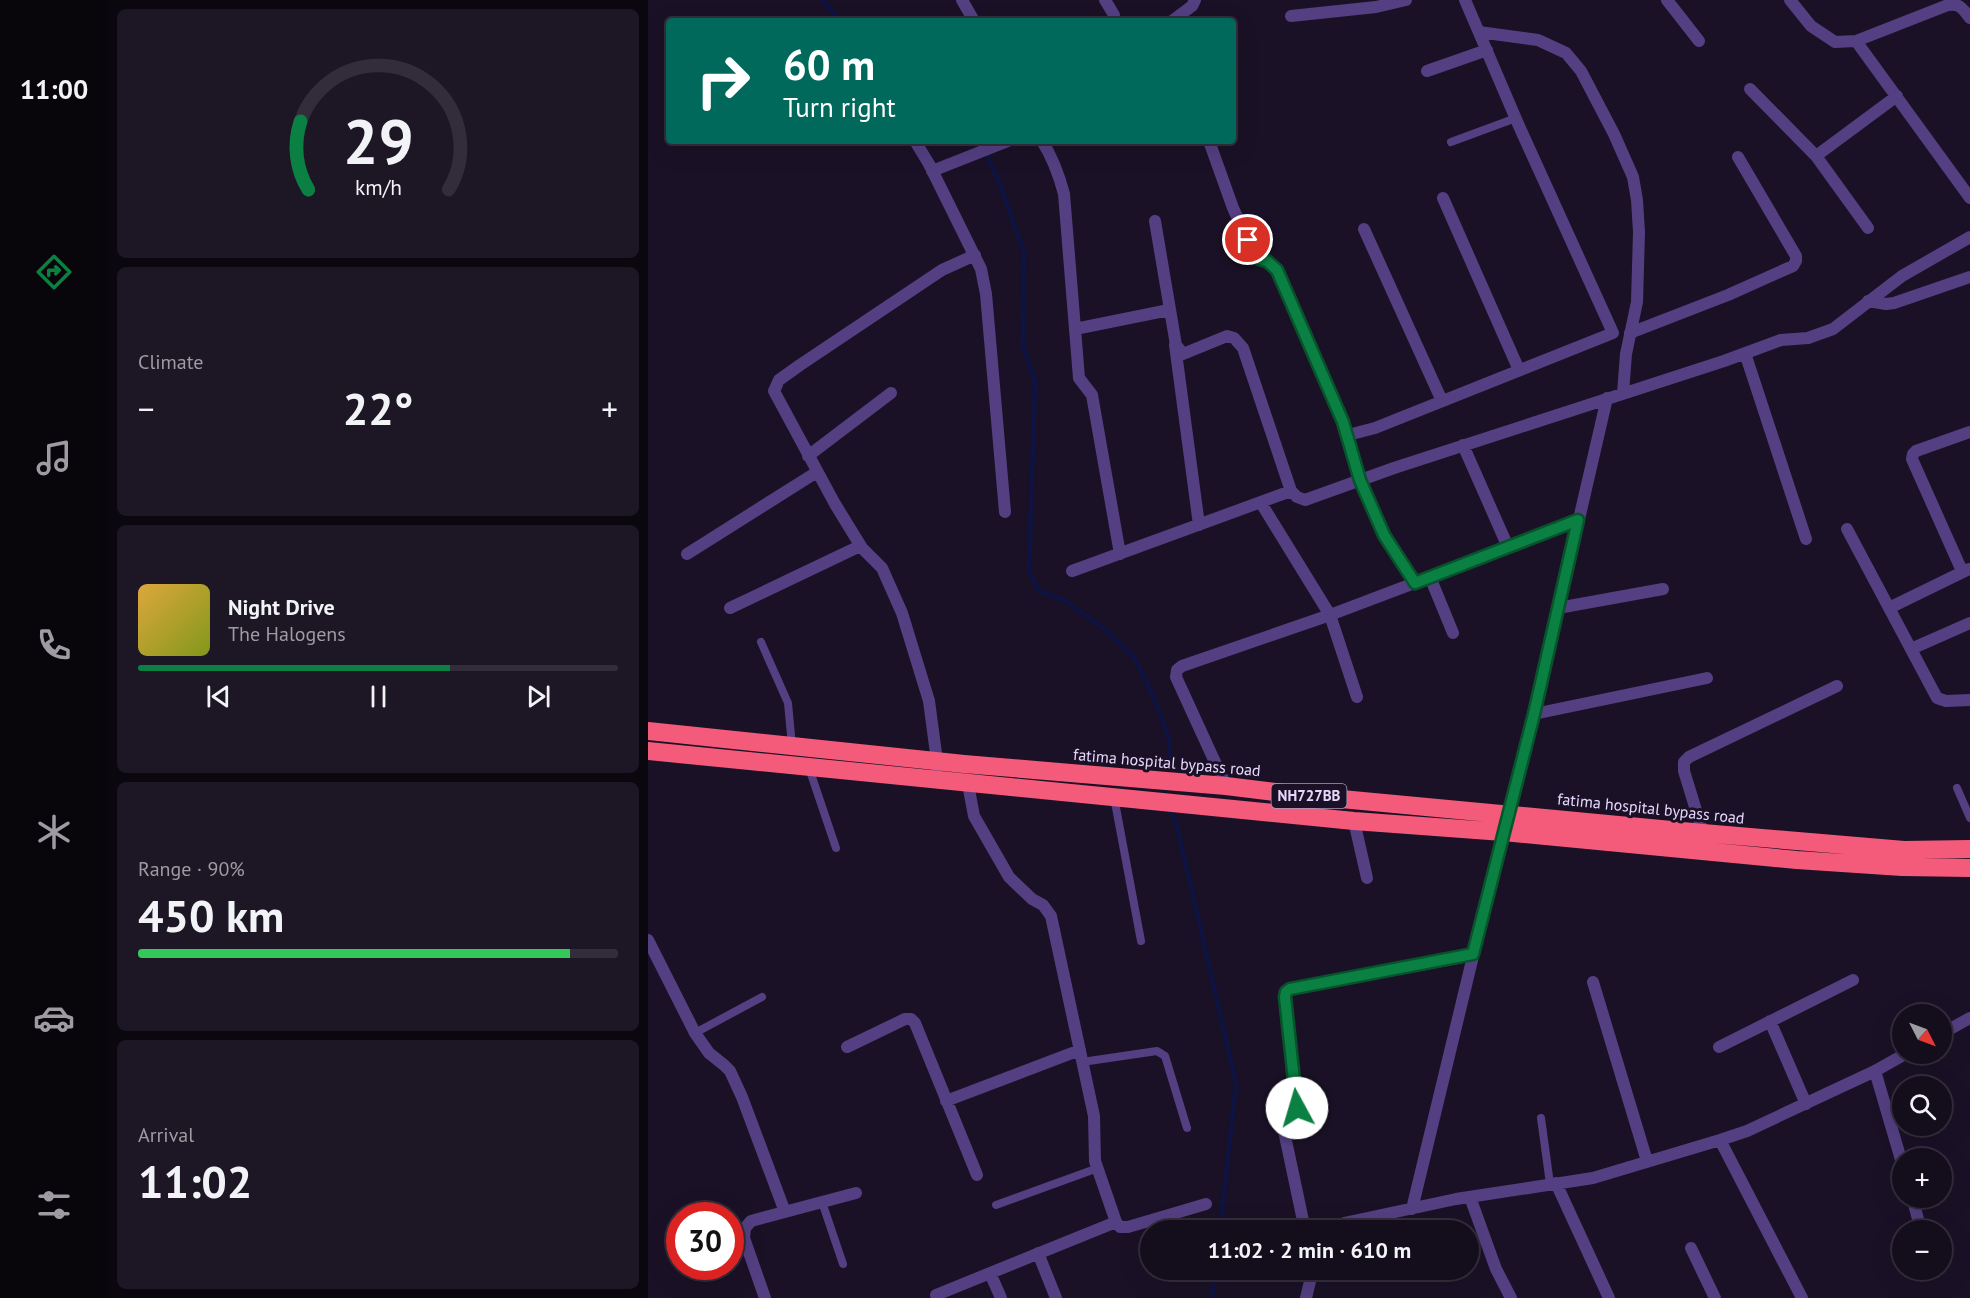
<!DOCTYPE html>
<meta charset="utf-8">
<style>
body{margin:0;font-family:"PT Sans",sans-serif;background:#1d1625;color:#f1f3f6;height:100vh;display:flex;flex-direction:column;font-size:22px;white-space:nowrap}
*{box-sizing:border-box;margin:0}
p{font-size:20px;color:#9d9ca3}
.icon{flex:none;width:33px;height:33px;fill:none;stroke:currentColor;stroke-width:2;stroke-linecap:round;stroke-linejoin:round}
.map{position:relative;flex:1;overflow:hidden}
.drawer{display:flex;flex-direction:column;gap:9px;padding:9px;background:#0b070f;width:540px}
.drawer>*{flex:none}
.banner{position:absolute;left:18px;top:18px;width:570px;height:126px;border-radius:6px;box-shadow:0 6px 24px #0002,0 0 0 2px #332d3b;background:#00695c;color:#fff;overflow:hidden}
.needle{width:39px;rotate:132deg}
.tools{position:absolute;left:1244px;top:1004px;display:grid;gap:12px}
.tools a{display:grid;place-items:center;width:60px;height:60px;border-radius:50%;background:#140d1c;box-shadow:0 6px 24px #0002,0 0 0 2px #332d3b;font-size:30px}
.speed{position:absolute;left:18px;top:1202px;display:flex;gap:12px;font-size:30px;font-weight:700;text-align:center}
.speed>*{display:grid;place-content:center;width:78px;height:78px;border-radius:50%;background:#140d1c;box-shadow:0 6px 24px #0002,0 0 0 2px #332d3b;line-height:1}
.speed .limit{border:9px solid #d22;background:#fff;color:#111}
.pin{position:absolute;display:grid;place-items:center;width:51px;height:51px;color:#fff;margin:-26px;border:3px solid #fff;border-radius:50%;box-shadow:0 2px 6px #0007}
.me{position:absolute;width:66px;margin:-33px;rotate:354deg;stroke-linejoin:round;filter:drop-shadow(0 0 4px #0008)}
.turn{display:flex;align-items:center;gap:21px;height:126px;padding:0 18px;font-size:27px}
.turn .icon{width:78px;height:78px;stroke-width:2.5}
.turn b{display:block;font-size:42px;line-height:51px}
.big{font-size:45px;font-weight:800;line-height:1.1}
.drawer .widget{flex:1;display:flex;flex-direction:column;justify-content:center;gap:9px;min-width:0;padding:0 21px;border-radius:9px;background:#1d1625}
.drawer .dial{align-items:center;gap:0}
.dial svg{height:156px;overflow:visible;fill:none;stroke:#332d3b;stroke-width:7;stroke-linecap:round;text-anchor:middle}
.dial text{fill:#f1f3f6;stroke:none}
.song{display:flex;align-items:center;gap:18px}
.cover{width:72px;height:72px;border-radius:9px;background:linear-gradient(135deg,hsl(40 70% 55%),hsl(70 70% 35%))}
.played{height:6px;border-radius:3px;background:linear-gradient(90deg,#0b8043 65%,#332d3b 65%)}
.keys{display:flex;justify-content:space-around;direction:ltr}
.heat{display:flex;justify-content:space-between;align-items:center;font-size:33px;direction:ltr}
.charge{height:9px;border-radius:4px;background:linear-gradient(90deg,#34c759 90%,#332d3b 0)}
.trip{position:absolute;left:492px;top:1220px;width:339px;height:60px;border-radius:30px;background:#140d1c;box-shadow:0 6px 24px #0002,0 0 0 2px #332d3b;font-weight:800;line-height:60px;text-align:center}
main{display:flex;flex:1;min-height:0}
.tabs{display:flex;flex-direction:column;width:108px;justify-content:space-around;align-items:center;background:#08050b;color:#9d9ca3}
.tabs .icon{width:42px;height:42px}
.tabs .current{color:#0b8043}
.tabs b{font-size:27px;color:#f1f3f6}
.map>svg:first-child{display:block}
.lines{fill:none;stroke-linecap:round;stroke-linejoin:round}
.stream{stroke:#0e1342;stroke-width:4.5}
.lane{stroke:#543f82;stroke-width:8}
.street{stroke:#543f82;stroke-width:12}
.highway{stroke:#f45b7b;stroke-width:18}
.route-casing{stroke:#07532c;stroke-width:15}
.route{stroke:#0b8043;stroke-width:10}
.labels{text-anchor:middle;stroke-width:6;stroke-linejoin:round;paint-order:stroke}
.shield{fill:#1a1126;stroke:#a99cbc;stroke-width:1.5}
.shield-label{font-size:15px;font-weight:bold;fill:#e6d8fc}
.street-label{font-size:16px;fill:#e6d8fc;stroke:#1a1126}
</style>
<main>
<nav class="tabs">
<b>11:00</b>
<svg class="icon current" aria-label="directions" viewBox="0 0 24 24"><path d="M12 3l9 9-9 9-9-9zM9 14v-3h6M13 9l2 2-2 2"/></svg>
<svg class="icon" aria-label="music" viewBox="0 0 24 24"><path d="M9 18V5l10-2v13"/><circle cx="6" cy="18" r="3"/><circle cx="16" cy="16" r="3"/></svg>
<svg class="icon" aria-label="phone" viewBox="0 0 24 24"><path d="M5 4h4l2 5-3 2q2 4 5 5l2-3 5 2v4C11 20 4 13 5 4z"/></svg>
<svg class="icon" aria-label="climate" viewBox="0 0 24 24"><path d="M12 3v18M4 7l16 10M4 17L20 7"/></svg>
<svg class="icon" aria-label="car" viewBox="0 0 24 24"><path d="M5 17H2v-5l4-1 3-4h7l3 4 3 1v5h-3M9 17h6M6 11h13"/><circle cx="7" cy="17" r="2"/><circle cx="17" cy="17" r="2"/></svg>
<svg class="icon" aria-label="filters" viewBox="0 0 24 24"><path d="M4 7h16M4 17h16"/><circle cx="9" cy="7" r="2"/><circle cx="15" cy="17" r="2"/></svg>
</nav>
<section class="drawer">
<div class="widget dial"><svg viewBox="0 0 100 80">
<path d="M14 69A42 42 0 1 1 86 69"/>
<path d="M14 69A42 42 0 0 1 10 34" stroke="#0b8043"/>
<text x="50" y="56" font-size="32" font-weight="700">29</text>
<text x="50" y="72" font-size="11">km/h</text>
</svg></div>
<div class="widget"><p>Climate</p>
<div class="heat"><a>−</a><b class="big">22°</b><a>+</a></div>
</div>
<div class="widget">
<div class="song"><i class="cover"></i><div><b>Night Drive</b><p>The Halogens</p></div></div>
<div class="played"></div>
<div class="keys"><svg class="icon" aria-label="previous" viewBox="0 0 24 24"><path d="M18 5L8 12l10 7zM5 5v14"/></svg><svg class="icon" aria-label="pause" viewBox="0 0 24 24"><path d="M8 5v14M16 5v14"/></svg><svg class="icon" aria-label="next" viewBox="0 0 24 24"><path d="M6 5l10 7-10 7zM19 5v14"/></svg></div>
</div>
<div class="widget"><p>Range · 90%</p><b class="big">450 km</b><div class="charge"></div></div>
<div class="widget"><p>Arrival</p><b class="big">11:02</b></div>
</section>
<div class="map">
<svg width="1322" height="1298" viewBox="0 0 1322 1298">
<rect width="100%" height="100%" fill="#1a1126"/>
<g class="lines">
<path class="stream" d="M174 0 193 21
M332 141 351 182 376 252 375 345 387 382 381 571 391 591 416 600 454 627 486 657 506 698 522 742 520 768
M522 810 528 822 588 1083 572 1230
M564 1298 568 1269"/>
<path class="lane" d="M803 142 868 118
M113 642 140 703 144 746
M161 768 188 848
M1309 788 1322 818
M466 797 493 941
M47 1033 114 997
M434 1062 509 1051 517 1056 539 1128
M893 1118 902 1184
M174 1202 195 1264
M348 1205 450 1168"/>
<path class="street" d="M314 0 326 21
M457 0 466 15
M1019 0 1051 41
M1142 0 1163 26 1187 42 1208 41 1322 198
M643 16 728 7 758 0
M524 21 544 6 547 0
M831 32 890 40 918 53 933 71 966 134 985 177 989 200 991 232 989 302 978 354 975 393
M1208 41 1300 5C1312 3 1315 9 1322 18
M779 71 839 50
M1102 89 1168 156 1220 228
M267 141 281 164 333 269 338 294 357 512
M394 141C405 158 411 175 416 194L431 378 444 395 472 554
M561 141 585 208 607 256 611 259 619 260 629 271 700 435 727 428 965 333 871 126 817 0
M1168 156 1249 96
M284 171 360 141
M795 198 871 370
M507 221 528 345 535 354 579 336 586 338 595 348 643 491 649 497 657 500 746 468 1076 361 1133 340 1160 338 1185 329 1254 276 1322 237
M716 229 794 401
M1220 301 1238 304 1246 303 1322 277
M427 329 521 310
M982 333 1080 295 1145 266 1148 261V256L1090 157
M527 345 551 525
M1097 353 1158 539
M700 435 712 480 737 535 767 583
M815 445 860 547
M160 456 243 393
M613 503 682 615 930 521
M1199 529 1289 698 1298 701 1322 700
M39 554 169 472
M424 571 643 491
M1314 571 1264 459 1265 454 1268 451 1322 432
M782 577 805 633
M82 608 212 546
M910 608 1015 589
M1241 608 1321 569
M1263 649 1322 623
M886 714 1059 678
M289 768V761L281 701 254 613 234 568 214 548 187 504 126 391 131 380 152 365 294 270 327 255
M320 784 326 816 361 877 384 899 395 905 403 916 446 1116 447 1161 468 1222 472 1227H480L558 1204
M578 786 528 677 529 670 534 666 682 615 709 697
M706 821 719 878
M1055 833 1036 771V762L1041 757 1189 686
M0 940 47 1033 61 1053 76 1065 82 1071 94 1097 137 1212
M945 982 999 1161
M1122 1021 1158 1104
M1293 1034 1322 1018
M199 1047 257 1019H263L267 1023 329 1175
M1071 1047 1205 980
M1227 1071 1254 1163
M298 1101 432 1050
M1072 1140 1154 1298
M908 1183 961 1298
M822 1197 848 1269 863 1298
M1264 1197 1273 1230
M764 1209 855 832 886 714 959 398
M657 1230 636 1131 648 1113 649 1108 637 997 638 992 642 989 825 955
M687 1230 696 1223 808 1199 945 1178 1072 1140 1099 1131 1227 1071 1259 1053
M1043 1248 1067 1298
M390 1253 408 1298
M342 1273 353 1298
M288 1295 468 1222
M117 1298 96 1238 97 1228 103 1221 208 1193
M658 1298 665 1269"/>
<path class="highway" d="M0 731 316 764 578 786 651 795 1055 833 1256 850 1322 849
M0 751 706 821 855 832 1149 860 1254 867 1322 868"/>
</g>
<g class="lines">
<defs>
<path id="route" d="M600 240 607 256 611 259 619 261 629 270 695 422 712 480 736 535 767 583 930 520 886 714 825 954 642 989 638 992 637 997 649 1108"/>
</defs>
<use href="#route" class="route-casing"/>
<use href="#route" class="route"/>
</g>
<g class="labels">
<rect class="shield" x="623.5" y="784" width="75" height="24" rx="4.5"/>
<g class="shield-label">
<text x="661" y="801">NH727BB</text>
</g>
<g class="street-label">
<text transform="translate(519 762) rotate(5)" y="6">fatima hospital bypass road</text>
<text transform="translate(1003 808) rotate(6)" y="6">fatima hospital bypass road</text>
</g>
</g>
</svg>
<div class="tools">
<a><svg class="needle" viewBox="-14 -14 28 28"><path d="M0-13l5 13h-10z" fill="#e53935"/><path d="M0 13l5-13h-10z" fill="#9d9ca3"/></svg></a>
<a><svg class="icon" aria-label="search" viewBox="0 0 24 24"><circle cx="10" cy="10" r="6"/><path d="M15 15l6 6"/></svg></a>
<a>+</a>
<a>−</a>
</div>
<div class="speed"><div class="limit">30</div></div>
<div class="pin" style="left:600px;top:240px;background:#d93025"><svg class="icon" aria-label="arrive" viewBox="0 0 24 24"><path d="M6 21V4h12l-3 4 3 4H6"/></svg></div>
<svg class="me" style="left:649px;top:1108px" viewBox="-20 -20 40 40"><circle r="19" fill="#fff"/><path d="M0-13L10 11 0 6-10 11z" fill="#0b8043"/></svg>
<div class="trip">11:02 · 2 min · 610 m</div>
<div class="banner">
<div class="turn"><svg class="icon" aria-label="right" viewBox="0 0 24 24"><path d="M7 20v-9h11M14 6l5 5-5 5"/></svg><div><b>60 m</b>Turn right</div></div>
</div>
</div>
</main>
